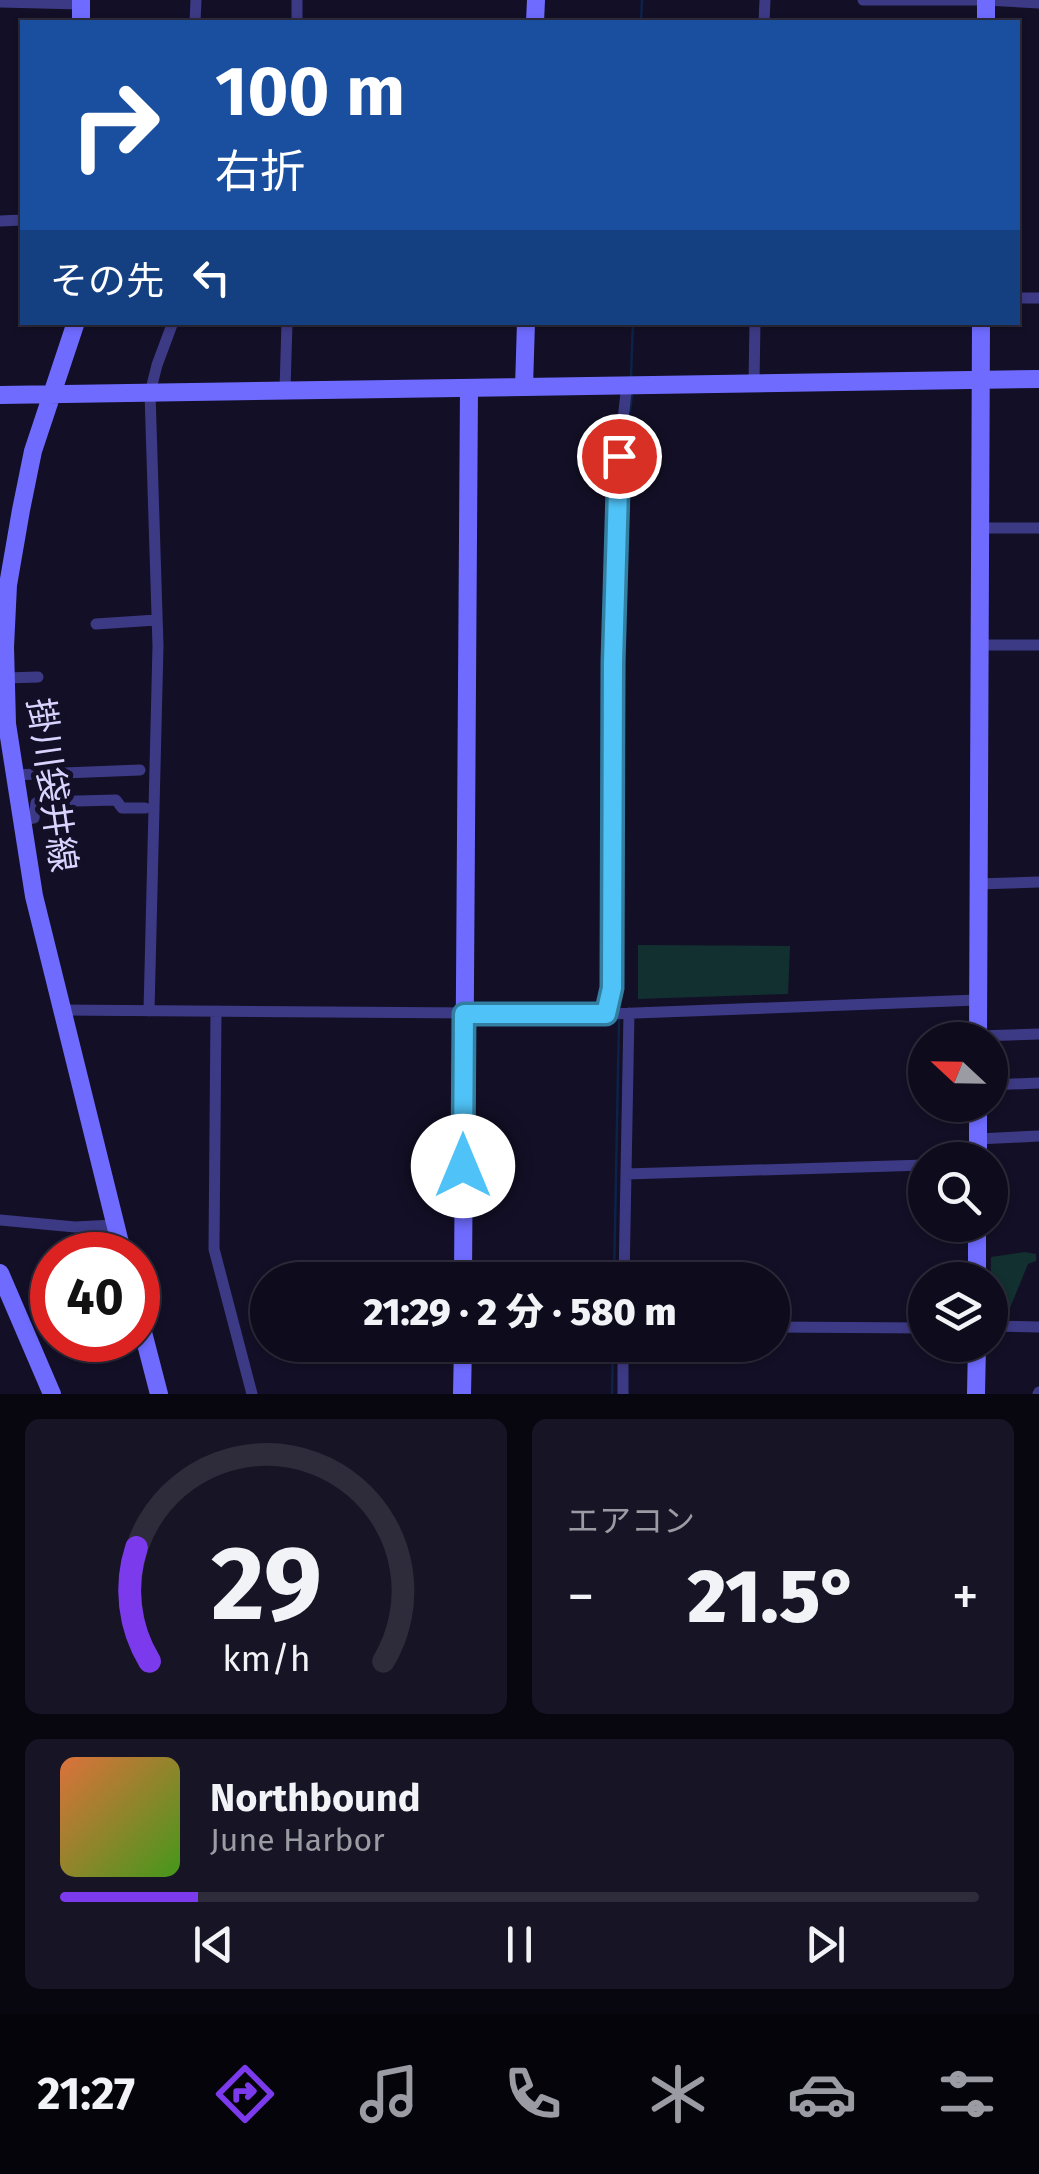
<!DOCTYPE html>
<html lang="ja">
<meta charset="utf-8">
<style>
body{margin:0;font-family:"Fira Sans","Noto Sans JP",sans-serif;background:#171425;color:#f1f3f6;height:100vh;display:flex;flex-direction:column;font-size:38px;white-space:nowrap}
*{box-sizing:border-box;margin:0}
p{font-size:32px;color:#9b9ba3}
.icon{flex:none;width:55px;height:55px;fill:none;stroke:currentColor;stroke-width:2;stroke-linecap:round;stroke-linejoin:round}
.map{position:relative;height:1394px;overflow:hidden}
.sheet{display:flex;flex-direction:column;gap:25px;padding:25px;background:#08060f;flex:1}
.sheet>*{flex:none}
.banner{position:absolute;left:20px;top:20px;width:1000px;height:305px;border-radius:0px;box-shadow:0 2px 8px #0004,0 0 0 2px #2e2b3b;background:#1a4fa0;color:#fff;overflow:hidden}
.needle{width:65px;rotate:292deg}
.tools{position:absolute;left:908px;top:1022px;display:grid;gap:20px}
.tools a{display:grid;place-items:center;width:100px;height:100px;border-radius:50%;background:#0e0b1c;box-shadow:0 2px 8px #0004,0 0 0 2px #2e2b3b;font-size:50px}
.speed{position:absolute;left:30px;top:1232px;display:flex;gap:20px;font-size:50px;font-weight:700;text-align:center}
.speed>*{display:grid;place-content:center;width:130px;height:130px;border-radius:50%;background:#0e0b1c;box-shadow:0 2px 8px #0004,0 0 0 2px #2e2b3b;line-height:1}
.speed .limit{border:15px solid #d22;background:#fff;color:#111}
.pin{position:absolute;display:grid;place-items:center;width:85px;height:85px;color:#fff;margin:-42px;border:5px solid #fff;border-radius:50%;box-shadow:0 2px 10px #0007}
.me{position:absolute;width:110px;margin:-55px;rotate:0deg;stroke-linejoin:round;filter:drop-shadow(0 0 8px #0008)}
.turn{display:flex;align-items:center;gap:35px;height:210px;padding:0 30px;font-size:45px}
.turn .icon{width:130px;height:130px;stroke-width:2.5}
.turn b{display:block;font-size:70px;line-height:85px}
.then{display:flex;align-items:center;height:95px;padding:0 30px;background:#0003;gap:20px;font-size:38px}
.big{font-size:75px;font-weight:800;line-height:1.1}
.sheet .widget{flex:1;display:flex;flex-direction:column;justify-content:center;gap:15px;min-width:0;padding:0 35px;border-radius:15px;background:#171425}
.sheet .dial{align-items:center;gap:0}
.dial svg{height:260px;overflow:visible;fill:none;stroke:#2e2b3b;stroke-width:7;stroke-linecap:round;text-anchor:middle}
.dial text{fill:#f1f3f6;stroke:none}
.song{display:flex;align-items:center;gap:30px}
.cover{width:120px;height:120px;border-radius:15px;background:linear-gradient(135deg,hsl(20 70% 55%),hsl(100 70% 35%))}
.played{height:10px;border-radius:5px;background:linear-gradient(90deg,#7c3aed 15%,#2e2b3b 15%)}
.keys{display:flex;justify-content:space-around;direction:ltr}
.heat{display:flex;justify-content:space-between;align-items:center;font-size:55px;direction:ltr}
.sheet .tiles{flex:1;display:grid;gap:25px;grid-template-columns:1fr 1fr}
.widget:last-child{grid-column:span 2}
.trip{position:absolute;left:250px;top:1262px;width:540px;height:100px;border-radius:50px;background:#0e0b1c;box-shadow:0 2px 8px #0004,0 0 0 2px #2e2b3b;font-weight:800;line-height:100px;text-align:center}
.dock{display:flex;height:160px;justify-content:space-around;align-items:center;background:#06040b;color:#9b9ba3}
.dock .icon{width:70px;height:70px}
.dock .active{color:#7c3aed}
.dock b{font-size:45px;color:#f1f3f6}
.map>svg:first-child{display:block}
.green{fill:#12302f}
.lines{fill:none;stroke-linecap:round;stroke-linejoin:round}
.stream{stroke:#0c2248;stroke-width:2.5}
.street{stroke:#3d3a85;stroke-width:11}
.secondary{stroke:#6f6bff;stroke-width:18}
.route-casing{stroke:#337fa1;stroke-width:25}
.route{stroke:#4fc3f7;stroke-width:18}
.labels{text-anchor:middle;stroke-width:10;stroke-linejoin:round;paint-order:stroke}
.street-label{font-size:35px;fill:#d9d4ff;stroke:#130f26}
</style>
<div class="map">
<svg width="1039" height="1394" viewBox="0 0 1039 1394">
<rect width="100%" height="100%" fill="#130f26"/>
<path class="green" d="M638 945 790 946 788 994 638 999Z
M1025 1252 1036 1254V1261L1028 1264 1008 1313 994 1315 990 1301 991 1257Z"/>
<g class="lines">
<path class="stream" d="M641 22 642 0
M631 376 633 322
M630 411 632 394
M619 1010 629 418
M614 1280 619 1018
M612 1394 613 1345"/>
<path class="street" d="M863 0H986L1039 3
M0 2 81 4
M195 22 196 0
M297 22V0
M764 22 765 0
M0 221 22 220
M1018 298H1039
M754 383 755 322
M285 390 287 322
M979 528H1039
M96 624 156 620
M978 645H1039
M6 678 38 677
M13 775 140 770
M21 821 34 818 36 803 39 802 116 800 122 808H145
M977 884 1039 882
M62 1010 610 1014 977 1000
M149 1011 158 646 150 393 157 365 173 322
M216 1011 214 1249 252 1394
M607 1014 612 988 615 561 619 455 627 384
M978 1036 1039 1034
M990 1085 1039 1083
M978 1139 1039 1136
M626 1174 925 1165
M0 1220 75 1227 115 1225
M624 1280 629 1013
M990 1326 1039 1327
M772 1327 925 1328
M623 1394V1345
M1038 1394 1039 1392"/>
<path class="secondary" d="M81 22V0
M535 22 536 0
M986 22V0
M76 322 33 451 21 510 8 585 5 647 7 724 34 896 123 1255
M524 387 526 322
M0 395 1039 379
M978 1040 981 322
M978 1160V1105
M0 1273 52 1394
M463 1280 469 388
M977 1280V1225
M138 1313 159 1394
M462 1394 463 1345
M976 1394 977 1345"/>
</g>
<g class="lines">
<defs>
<path id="route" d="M463 1166 464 1014H606L612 988 613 662 619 456"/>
</defs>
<use href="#route" class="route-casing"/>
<use href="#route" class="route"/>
</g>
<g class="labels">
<g class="street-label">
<text transform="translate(52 785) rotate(82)" y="12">掛川袋井線</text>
</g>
</g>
</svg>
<div class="tools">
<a><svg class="needle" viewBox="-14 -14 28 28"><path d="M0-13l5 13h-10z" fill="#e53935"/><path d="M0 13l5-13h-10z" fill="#9b9ba3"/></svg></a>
<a><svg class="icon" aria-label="search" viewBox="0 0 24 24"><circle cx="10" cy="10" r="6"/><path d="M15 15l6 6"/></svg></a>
<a><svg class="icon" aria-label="layers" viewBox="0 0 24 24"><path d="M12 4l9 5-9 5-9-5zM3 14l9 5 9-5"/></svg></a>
</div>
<div class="speed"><div class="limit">40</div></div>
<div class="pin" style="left:619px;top:456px;background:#d93025"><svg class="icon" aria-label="arrive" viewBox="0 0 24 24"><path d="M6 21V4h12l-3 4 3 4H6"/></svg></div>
<svg class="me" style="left:463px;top:1166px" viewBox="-20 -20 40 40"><circle r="19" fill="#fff"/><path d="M0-13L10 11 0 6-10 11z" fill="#4fc3f7"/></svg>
<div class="trip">21:29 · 2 分 · 580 m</div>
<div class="banner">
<div class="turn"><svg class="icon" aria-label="right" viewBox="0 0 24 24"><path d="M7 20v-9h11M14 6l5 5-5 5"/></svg><div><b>100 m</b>右折</div></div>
<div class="then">その先<svg class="icon" aria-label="left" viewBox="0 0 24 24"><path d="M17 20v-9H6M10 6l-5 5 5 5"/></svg></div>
</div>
</div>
<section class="sheet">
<div class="tiles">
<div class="widget dial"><svg viewBox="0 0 100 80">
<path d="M14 69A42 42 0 1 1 86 69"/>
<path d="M14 69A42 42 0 0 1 10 34" stroke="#7c3aed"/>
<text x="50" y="56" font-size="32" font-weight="700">29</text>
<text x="50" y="72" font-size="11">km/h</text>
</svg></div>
<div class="widget"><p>エアコン</p>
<div class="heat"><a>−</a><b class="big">21.5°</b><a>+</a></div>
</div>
<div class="widget">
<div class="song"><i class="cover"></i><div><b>Northbound</b><p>June Harbor</p></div></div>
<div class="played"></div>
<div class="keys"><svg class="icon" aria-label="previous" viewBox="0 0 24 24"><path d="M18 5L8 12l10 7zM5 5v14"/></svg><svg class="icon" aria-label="pause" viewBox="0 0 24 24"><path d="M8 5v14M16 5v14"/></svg><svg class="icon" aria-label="next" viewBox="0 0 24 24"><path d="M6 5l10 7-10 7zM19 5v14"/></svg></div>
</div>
</div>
</section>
<nav class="dock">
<b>21:27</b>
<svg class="icon active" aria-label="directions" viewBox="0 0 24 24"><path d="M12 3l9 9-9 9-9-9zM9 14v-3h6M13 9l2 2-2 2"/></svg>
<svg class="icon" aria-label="music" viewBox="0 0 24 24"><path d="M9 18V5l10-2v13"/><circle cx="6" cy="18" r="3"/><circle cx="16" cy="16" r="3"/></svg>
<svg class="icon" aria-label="phone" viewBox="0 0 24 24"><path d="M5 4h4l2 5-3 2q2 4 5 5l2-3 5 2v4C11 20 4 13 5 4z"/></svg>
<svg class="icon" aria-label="climate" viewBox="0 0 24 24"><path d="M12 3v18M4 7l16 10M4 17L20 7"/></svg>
<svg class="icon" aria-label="car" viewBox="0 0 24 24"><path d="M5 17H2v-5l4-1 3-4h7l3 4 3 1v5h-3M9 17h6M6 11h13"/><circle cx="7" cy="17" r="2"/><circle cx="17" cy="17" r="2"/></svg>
<svg class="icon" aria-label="filters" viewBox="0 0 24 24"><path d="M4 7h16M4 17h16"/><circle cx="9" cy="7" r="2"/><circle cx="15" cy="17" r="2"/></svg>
</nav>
